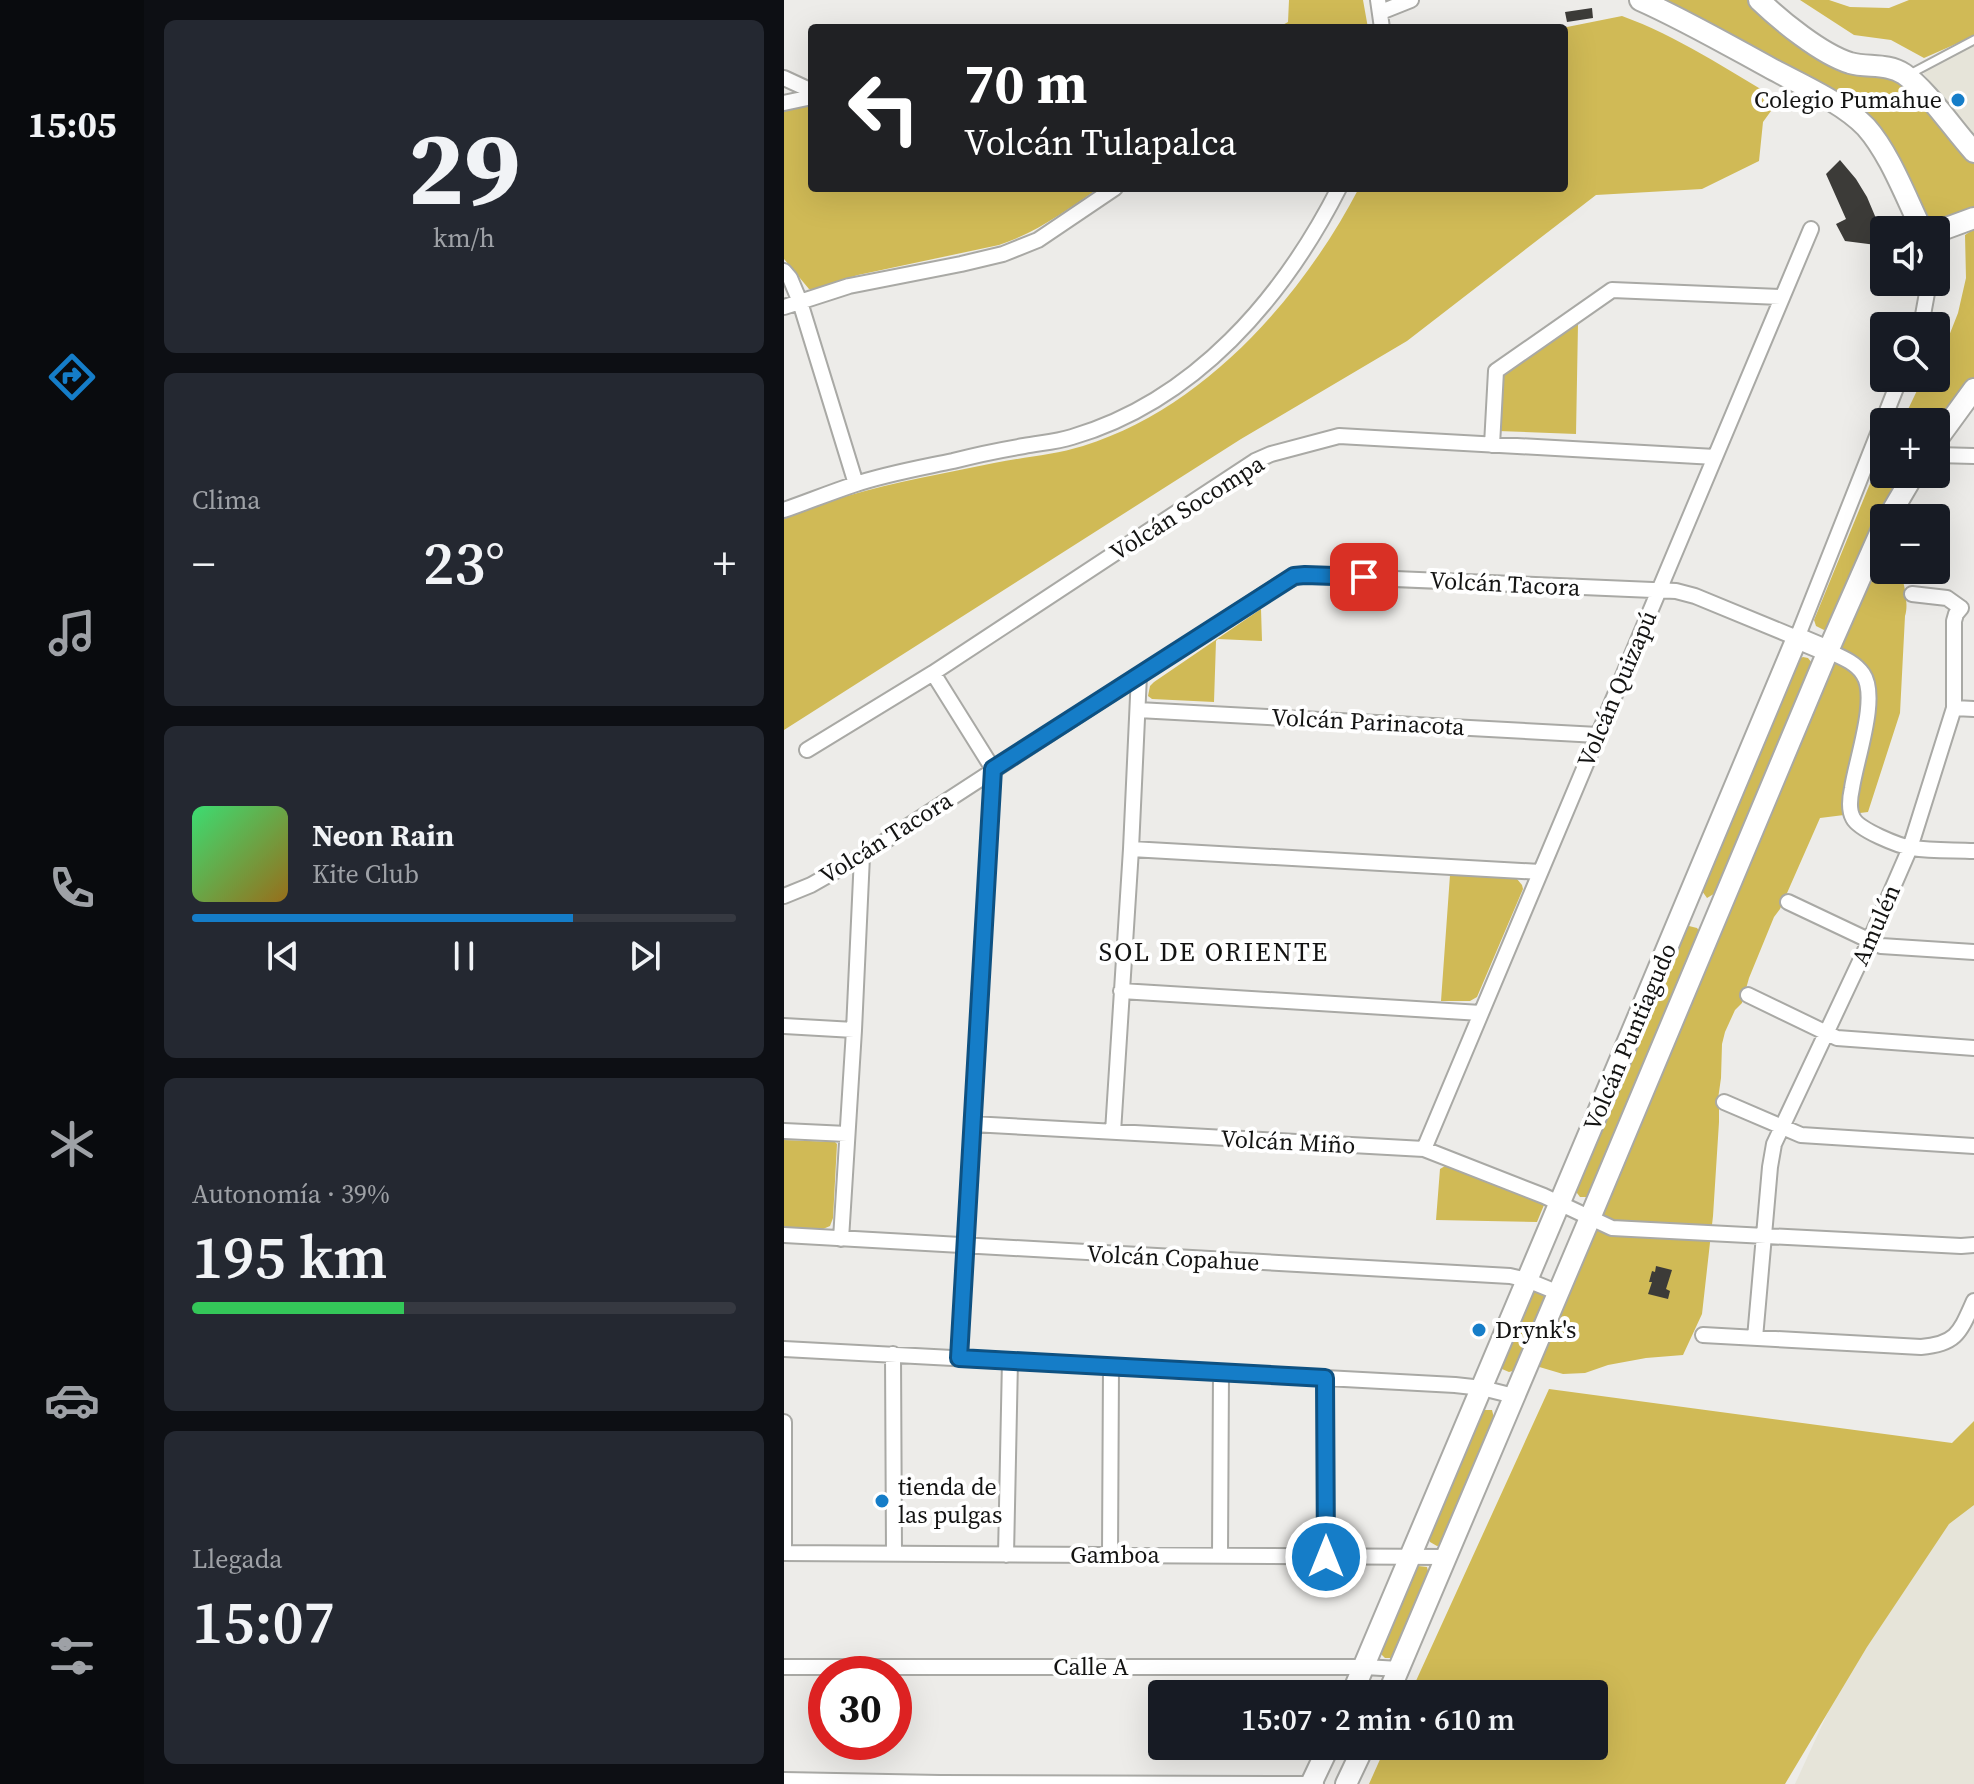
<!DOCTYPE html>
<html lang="es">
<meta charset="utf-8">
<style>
body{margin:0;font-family:"Source Serif 4",serif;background:#242831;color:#f1f3f6;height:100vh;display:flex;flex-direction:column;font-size:30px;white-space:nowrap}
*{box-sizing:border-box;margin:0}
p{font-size:26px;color:#9ea1a6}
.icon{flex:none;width:44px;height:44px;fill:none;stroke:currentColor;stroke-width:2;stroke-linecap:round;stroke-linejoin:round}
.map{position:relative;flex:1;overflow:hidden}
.details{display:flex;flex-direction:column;gap:20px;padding:20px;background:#0d0f14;width:640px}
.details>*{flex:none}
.banner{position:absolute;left:24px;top:24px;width:760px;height:168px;border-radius:8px;box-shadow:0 8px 32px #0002;background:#202124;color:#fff;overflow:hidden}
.controls{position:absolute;left:1086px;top:216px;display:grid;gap:16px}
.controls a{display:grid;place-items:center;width:80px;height:80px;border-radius:8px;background:#171b24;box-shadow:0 8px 32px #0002;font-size:40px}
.speed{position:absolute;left:24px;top:1656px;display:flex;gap:16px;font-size:40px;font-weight:700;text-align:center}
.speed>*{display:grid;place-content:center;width:104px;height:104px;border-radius:50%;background:#171b24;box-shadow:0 8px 32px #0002;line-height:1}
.speed .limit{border:12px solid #d22;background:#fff;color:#111}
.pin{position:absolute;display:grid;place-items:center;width:68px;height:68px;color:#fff;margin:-34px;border-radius:16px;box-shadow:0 4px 12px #0006}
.me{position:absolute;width:88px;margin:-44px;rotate:0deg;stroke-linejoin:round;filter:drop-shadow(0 0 6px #0008)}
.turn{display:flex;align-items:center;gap:28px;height:168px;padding:0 24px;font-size:36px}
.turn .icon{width:104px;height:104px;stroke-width:2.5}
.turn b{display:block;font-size:56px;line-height:68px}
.big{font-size:60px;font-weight:600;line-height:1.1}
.details .tile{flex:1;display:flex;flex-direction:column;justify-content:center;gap:12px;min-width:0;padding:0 28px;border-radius:12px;background:#242831}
.details .dial{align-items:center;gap:0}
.dial b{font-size:104px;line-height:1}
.song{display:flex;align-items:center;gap:24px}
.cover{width:96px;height:96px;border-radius:12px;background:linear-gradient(135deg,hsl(140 70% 55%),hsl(40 70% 35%))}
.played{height:8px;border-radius:4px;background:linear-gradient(90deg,#157dc8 70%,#363941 70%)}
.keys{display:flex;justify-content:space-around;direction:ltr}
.heat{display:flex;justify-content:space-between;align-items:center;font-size:44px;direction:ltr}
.charge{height:12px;border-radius:6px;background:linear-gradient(90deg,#34c759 39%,#363941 0)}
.trip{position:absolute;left:364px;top:1680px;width:460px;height:80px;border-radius:8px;background:#171b24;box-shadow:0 8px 32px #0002;font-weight:600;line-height:80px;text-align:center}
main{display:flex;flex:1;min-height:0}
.tab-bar{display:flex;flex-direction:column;width:144px;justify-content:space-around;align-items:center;background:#090b0e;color:#9ea1a6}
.tab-bar .icon{width:56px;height:56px}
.tab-bar .active{color:#157dc8}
.tab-bar b{font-size:36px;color:#f1f3f6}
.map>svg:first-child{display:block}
.built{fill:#e6e4d9}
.green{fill:#d0ba56}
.building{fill:#3c3b38}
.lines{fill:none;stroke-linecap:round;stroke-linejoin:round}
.service-casing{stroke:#a9a9a5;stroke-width:11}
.minor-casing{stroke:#a9a9a5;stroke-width:18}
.secondary-casing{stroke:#a9a9a5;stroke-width:24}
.service{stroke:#fff;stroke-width:7}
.minor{stroke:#fff;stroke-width:14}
.secondary{stroke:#fff;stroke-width:20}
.route-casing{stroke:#0e5182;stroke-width:20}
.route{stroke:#157dc8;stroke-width:14}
.poi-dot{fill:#157dc8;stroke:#fff;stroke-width:3}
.labels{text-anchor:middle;stroke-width:8;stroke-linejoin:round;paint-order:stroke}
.poi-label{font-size:24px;fill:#131312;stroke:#fff;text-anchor:start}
.street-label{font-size:24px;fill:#131312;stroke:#fff}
.neighbourhood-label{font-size:26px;letter-spacing:2px;fill:#131312;stroke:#fff}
</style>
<main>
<nav class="tab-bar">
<b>15:05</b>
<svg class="icon active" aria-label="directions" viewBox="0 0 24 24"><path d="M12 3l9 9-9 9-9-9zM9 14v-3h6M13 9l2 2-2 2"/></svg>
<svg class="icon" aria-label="music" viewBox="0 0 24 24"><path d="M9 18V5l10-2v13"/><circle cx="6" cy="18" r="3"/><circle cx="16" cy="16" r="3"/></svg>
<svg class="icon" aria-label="phone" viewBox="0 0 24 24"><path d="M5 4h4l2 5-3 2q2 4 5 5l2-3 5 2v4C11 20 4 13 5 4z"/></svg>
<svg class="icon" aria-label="climate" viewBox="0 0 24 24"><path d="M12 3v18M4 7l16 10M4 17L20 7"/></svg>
<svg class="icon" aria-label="car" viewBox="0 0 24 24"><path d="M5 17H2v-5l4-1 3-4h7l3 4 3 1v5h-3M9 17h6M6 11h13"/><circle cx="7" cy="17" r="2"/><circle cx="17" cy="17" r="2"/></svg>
<svg class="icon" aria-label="filters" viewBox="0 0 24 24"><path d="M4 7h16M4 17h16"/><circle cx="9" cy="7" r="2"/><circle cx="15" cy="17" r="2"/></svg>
</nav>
<section class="details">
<div class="tile dial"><b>29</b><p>km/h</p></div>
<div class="tile"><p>Clima</p>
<div class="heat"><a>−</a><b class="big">23°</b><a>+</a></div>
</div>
<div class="tile">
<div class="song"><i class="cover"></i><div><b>Neon Rain</b><p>Kite Club</p></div></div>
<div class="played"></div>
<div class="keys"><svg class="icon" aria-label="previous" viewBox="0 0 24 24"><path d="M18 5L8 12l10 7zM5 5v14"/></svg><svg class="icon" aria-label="pause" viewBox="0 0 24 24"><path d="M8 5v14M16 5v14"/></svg><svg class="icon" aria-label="next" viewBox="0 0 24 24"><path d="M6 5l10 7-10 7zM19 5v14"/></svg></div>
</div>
<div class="tile"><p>Autonomía · 39%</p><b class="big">195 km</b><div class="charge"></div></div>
<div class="tile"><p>Llegada</p><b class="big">15:07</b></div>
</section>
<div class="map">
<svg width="1190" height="1784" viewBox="0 0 1190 1784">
<rect width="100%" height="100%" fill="#edece9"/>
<path class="built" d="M1190 45V143L1138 71Z
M1190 1426V1784H1011L1168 1443Z"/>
<path class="green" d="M505 0H579L584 28H493L504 22Z
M876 0H965L980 15 1124 86 1190 162V210C1181 213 1155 224 1148 220 1138 215 1119 166 1112 154 1099 131 1087 118 1066 103Z
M1016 0H1045L1066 7 1105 8 1125 0H1190V36L1140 58 1107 40 1070 35Z
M838 16C893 36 944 70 995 100L979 122 975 161 918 189 812 195 623 341 457 439 0 730V519C21 511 41 502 63 496 111 482 161 473 210 463 240 457 270 455 299 446 420 409 518 297 575 188H780V28H778Z
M28 106V188H315C283 210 252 233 215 245L74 275 29 289H25L0 259V110Z
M1190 229V378L1152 426V422H1118L1139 378H1152V358L1161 346 1174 313 1182 278 1181 235Z
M794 324 792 434 714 431 716 376Z
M1100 460V474H1120L1044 628 1040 630 1032 626 1030 620 1085 486 1093 469Z
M1097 550 1100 552V570H1116C1120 583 1125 604 1121 616L1116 713 1084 812 1036 818 996 909 990 917 965 978 958 1003 951 1010 941 1032 938 1044 937 1078 933 1106 935 1109V1122L929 1216 918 1314 899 1355 862 1358 824 1365 801 1373 779 1374 752 1366Z
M477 609 478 641 434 639 432 641 430 702 368 699 364 696 366 686 370 682Z
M1019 657 1024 658 1028 663V668L933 892 923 898 918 891 1014 659Z
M666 875 728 878 733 879 738 885 739 889 693 997 686 1001H657Z
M905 926 913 928 916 932 805 1197H796L793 1193V1190L902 929Z
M0 1140 51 1142 53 1144 49 1218 46 1226 39 1229 0 1227Z
M661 1166H666L757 1203 760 1205 753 1222 652 1220 656 1169Z
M751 1289 759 1292 761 1295V1300L732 1370 725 1372 718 1369 716 1365 748 1291Z
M765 1389 1168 1443 1190 1421V1505L1165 1524 1083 1647 1001 1784H585L602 1746H810V1694H626Z
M699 1410H708L710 1418 660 1541 658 1545 653 1546 646 1542 645 1535 696 1413Z
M634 1566 643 1567 645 1575 610 1655 607 1658H601L596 1653 631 1568Z"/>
<path class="building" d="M808 8 809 18 783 22 781 12Z
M1056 160 1072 179 1083 197 1091 216 1100 246 1061 241 1052 224 1062 219 1042 174Z
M872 1266 888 1270 882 1289 886 1291 884 1299 864 1294 868 1282H865L868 1271 871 1272Z"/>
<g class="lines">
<defs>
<path id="service" d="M1124 75 1190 40"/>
<path id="minor" d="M594 0 598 28
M597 12 627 0
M0 78 28 91
M0 103 28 97
M0 271 6 278 16 302 72 484
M0 307 65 286 177 264 219 254 254 240 331 188
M1137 326 1145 282
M708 445 712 371 828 290 998 297
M1152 455 1190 456
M0 510C23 502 45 493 69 485 101 474 136 468 169 461 192 455 216 450 240 446 256 443 272 442 288 437 411 401 499 298 555 188
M1128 594 1163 598 1177 608
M1044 651C1057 657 1071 662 1079 674 1095 697 1072 760 1068 788 1066 797 1064 809 1069 818 1075 830 1115 846 1128 848 1148 851 1170 850 1190 851
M149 673 209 769 175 1358
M1170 708 1190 709
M354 710 814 735
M23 750 149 673 471 461 487 454 555 436 931 457
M347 849 756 872
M0 896 27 885 78 856 496 584 516 575 892 591 911 596 1013 638 1116 378
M1004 902 1097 946 1190 952
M337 991 697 1013
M964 995 1053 1038 1190 1048
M0 1026 70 1030
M940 1102 1017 1135 1190 1146
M188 1124 640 1149 760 1196 828 1228 1177 1246 1190 1245
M0 1131 63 1134
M329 1132 347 849 355 675
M640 1149 1027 229
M0 1235 726 1276 743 1280 775 1293
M57 1239 70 1030 78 856
M919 1335 1137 1347C1173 1344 1176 1332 1190 1301
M971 1338 986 1167 990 1144 1086 940 1126 848 1170 708V621L1172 614 1177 608
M0 1349 671 1385 698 1388 730 1396
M109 1354 110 1554
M541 1378 542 1557
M0 1422V1553
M0 1553 662 1557
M222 1555 226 1360
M326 1555 327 1366
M436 1556 437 1372
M0 1667H581L615 1669
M0 1780 156 1783 532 1784"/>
<path id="secondary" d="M856 0C901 20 944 45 988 69 1018 85 1059 103 1082 127 1106 154 1122 198 1138 230
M975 0C997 21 1037 54 1066 63 1084 68 1103 63 1120 74 1144 91 1169 129 1190 152
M1152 232 1190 218
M1152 441 1190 389
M1104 518 1130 474
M568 1694 839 1053 1013 638 1044 651
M604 1694 806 1218 1044 651 1100 524
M527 1784 545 1746
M562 1784 580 1746"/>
</defs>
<use href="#service" class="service-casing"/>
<use href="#minor" class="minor-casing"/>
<use href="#secondary" class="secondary-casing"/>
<use href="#service" class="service"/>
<use href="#minor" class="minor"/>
<use href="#secondary" class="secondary"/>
</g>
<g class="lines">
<defs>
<path id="route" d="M542 1557 541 1378 175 1358 209 769 510 576 521 575 580 577"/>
</defs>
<use href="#route" class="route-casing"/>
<use href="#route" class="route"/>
</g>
<g class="poi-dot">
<circle cx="1174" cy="100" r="8"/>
<circle cx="695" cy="1330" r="8"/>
<circle cx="98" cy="1501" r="8"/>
</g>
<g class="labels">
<g class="poi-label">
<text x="1158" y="108" text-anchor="end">Colegio Pumahue</text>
<text x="711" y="1338">Drynk's</text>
<text x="114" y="1495">tienda de<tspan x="114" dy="28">las pulgas</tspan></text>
</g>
<g class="street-label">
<text transform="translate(403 508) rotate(-32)" y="8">Volcán Socompa</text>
<text transform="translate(721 584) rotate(3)" y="8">Volcán Tacora</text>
<text transform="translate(833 689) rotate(-67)" y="8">Volcán Quizapú</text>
<text transform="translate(584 722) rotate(3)" y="8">Volcán Parinacota</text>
<text transform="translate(102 838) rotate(-32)" y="8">Volcán Tacora</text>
<text transform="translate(1092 925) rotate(-66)" y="8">Amulén</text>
<text transform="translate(846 1037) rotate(-67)" y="8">Volcán Puntiagudo</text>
<text transform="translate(504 1142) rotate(3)" y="8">Volcán Miño</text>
<text transform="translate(389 1258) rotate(3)" y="8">Volcán Copahue</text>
<text x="331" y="1563">Gamboa</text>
<text x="307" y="1675">Calle A</text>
</g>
<g class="neighbourhood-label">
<text x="430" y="961">SOL DE ORIENTE</text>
</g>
</g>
</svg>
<div class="controls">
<a><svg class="icon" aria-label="sound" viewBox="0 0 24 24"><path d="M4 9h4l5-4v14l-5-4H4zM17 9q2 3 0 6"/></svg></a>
<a><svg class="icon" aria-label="search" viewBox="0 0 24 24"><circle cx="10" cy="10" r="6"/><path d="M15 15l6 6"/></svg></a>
<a>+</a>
<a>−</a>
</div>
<div class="speed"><div class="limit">30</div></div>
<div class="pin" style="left:580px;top:577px;background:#d93025"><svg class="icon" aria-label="arrive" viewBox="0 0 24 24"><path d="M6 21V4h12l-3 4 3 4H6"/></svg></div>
<svg class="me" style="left:542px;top:1557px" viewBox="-20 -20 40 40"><circle r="17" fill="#157dc8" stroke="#fff" stroke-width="3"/><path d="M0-11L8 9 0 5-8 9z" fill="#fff"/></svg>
<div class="trip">15:07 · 2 min · 610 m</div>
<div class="banner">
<div class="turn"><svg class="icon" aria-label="left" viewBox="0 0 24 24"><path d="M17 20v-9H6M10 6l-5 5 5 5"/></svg><div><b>70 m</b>Volcán Tulapalca</div></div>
</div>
</div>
</main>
